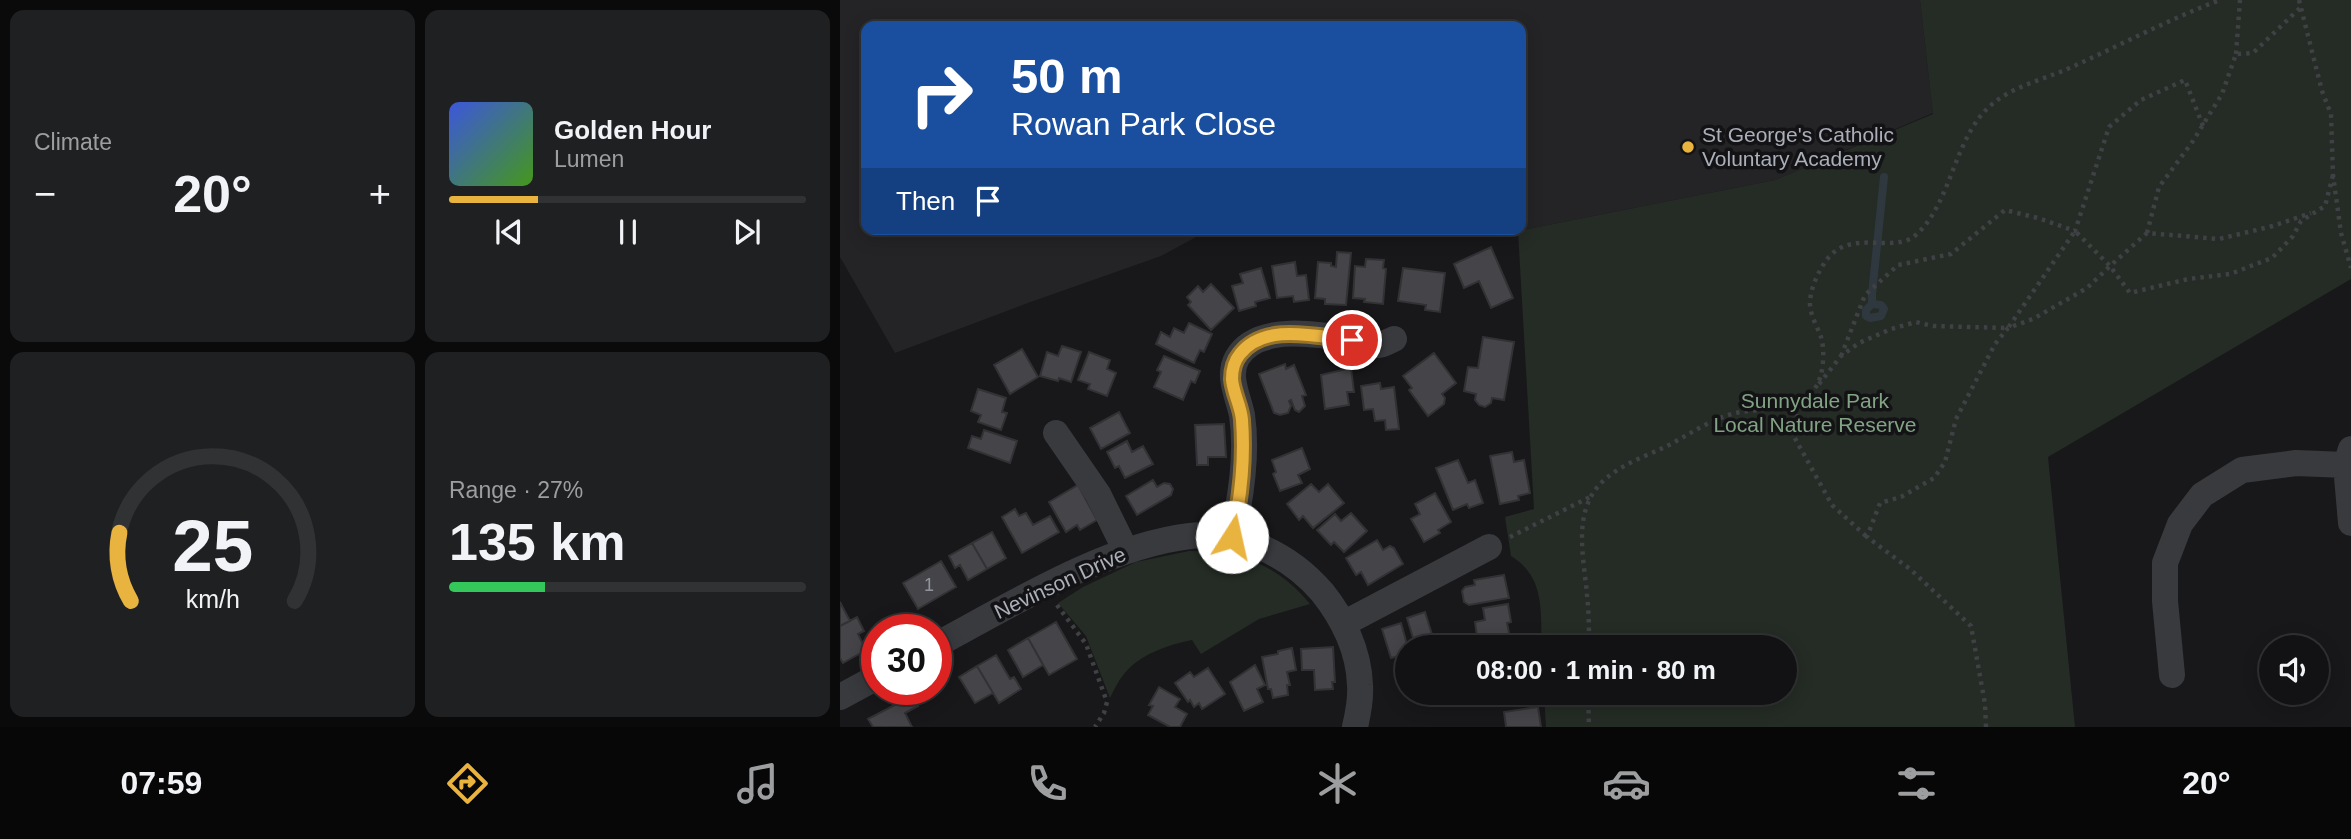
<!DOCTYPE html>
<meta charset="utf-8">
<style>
body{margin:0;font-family:Helvetica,sans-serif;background:#1f2022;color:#f1f3f6;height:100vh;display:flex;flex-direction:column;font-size:26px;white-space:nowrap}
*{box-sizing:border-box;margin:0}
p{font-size:23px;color:#9c9ea0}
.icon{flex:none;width:38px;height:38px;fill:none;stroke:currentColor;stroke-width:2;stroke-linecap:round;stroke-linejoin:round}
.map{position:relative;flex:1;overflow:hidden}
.side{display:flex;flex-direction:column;gap:10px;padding:10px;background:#0a0a0b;width:840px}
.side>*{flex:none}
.banner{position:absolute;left:21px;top:21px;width:665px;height:214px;border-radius:14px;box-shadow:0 4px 18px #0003,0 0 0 2px #313234;background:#1a4fa0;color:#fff;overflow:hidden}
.buttons{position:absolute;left:1419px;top:635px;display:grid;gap:14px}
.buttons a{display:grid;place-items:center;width:70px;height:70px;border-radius:50%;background:#121214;box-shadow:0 4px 18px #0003,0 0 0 2px #313234;font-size:35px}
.speed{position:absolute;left:21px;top:614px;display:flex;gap:14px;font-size:35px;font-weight:700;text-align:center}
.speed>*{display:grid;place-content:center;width:91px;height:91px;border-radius:50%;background:#121214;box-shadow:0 4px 18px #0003,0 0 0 2px #313234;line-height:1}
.speed .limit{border:10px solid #d22;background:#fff;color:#111}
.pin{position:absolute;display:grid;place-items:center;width:60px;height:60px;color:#fff;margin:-30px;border:4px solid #fff;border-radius:50%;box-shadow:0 2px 7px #0007}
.me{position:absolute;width:77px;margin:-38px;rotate:10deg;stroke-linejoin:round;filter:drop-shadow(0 0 5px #0008)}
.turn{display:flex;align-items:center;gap:24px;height:147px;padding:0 35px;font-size:32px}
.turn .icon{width:91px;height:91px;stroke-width:2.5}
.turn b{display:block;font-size:49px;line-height:60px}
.then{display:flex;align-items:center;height:66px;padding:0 35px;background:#0003;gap:14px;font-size:26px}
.big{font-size:52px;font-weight:600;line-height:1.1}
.side .widget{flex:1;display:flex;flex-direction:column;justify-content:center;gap:10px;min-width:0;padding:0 24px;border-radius:14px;background:#1f2022}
.side .dial{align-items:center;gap:0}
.dial svg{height:182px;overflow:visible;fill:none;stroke:#313234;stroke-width:7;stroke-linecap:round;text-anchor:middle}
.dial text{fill:#f1f3f6;stroke:none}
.song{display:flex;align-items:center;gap:21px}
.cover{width:84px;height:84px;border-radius:10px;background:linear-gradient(135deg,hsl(230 70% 55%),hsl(100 70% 35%))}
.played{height:7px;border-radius:4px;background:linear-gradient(90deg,#e9b340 25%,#313234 25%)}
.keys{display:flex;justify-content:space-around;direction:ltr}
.heat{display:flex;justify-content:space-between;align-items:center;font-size:38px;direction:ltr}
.charge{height:10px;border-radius:5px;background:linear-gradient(90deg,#34c759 27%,#313234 0)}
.side .tiles{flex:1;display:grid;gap:10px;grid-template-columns:repeat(2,1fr)}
.trip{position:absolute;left:555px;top:635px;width:402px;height:70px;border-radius:35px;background:#121214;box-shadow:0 4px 18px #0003,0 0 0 2px #313234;font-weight:600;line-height:70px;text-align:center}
.dock{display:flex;height:112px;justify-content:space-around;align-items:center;background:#070708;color:#9c9ea0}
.dock .icon{width:49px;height:49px}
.dock .on{color:#e9b340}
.dock b{font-size:32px;color:#f1f3f6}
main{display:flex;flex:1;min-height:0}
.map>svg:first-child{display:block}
.built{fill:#242427}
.green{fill:#242c25}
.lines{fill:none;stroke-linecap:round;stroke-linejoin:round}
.stream{stroke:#30383f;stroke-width:8}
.building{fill:#454549;stroke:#323235;stroke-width:2}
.path{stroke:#3f4145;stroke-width:4.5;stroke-dasharray:3.5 5;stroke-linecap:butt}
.minor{stroke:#393a3e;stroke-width:26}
.route-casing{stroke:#97742a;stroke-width:18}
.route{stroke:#e9b340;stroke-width:12}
.poi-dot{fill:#e9b340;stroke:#131315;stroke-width:2.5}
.labels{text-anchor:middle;stroke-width:7;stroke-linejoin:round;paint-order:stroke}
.number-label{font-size:18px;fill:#92949d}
.poi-label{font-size:21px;fill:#abafb9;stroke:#131315;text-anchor:start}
.park-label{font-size:21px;fill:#83a385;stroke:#131315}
.street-label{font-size:21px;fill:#abafb9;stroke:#131315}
</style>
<main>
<section class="side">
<div class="tiles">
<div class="widget"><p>Climate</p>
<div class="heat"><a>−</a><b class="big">20°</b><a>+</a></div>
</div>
<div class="widget">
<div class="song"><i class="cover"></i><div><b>Golden Hour</b><p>Lumen</p></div></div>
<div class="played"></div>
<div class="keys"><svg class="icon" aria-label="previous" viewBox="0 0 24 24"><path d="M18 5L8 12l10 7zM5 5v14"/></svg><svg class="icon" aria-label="pause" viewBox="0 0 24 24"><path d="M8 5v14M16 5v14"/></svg><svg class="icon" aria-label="next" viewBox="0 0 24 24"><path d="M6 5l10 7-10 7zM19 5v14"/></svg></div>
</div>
<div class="widget dial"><svg viewBox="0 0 100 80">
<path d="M14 69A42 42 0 1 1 86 69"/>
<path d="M14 69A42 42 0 0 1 9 39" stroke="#e9b340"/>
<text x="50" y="56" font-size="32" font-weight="700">25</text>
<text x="50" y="72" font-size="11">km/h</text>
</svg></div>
<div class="widget"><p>Range · 27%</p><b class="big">135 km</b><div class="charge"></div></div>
</div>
</section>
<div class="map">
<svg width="1511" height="727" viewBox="0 0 1511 727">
<rect width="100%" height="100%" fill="#18181a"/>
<path class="built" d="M0 0H1080L1093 113 935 180 678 231 676 229H681V26H26V229H371L321 256 185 304 55 353 0 257Z"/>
<path class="green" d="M1080 0H1511V279L1208 457 1235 727H706L704 693H945V648L702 647C700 611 706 578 671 556L665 517 694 509 678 231 935 180 1093 114Z
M349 551C400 551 437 564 470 604L419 619 361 654 352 640C328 645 300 654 284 674 278 681 274 690 270 698L246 636 218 603 243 587 296 562Z"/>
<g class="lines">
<path class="stream" d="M1032 304 1026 310V316L1030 318 1041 316 1044 309 1041 305 1032 304V294L1044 177"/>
</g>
<path class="building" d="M651 247 673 298 651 308 639 281 624 288 614 264Z
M497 252 511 253 506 305 485 304V299L475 298 478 262 491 263V266L496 267Z
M526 259 544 260 543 268 546 269 543 304 524 302 525 299 513 298 515 266 525 267Z
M455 262 457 276 466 275 469 300 454 302 453 296 437 298 432 266Z
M421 268 430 298 415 302 416 306 399 311 392 286 403 283 400 274Z
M563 268 605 273 600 312 585 310 586 305 558 301Z
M371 284 394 308 371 330 348 305 351 302 347 297 358 286 363 292Z
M349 323 372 334 364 352 360 350 354 363 316 344 321 332 330 337 334 328 344 333Z
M643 337 674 342 664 400 652 398 651 403 645 407 639 405 635 400 636 394 624 391 628 367 638 368Z
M222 346 241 352 231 382 219 378 218 381 200 376 207 352 218 356Z
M182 349 198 377 170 394 154 365Z
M249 352 270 360 267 369 276 373 267 396 248 389 250 384 238 380Z
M594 353 616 383 602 394 605 398 604 404 588 416 569 390 572 388 563 376Z
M324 356 360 371 355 383 351 381 343 400 314 387 321 372 317 370Z
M445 364 446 369 454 365 466 395 462 396 465 406 459 412 455 410 451 400 449 401 451 406 448 413 440 415 434 413 419 374Z
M511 368 514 392H507L509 405 485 409 481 375Z
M540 383 541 389 554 387 559 429 546 430 545 420 535 421 533 409 524 410 521 386Z
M138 389 166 398 162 412 167 413 161 430 138 422 141 415 131 411Z
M279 412 290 433 261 449 250 428Z
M384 424 386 457H368V465H357L355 425Z
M144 430 177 441 170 463 128 448 132 436 141 439Z
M287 441 292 452 303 446 313 464 285 478 279 466 275 468 267 452Z
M462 448 470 469 458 475 462 483 440 491 433 474 436 472 432 460Z
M672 452 674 462 684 460 690 493 678 496 679 500 660 504 650 456Z
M618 460 628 483 635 480 643 503 629 508 627 504 613 510 596 468Z
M313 480 317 487 324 483 330 484 333 489 331 495 297 515 286 496Z
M471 484 479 492 488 484 504 503 473 528 463 516 459 520 447 504Z
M238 485 257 520 240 530 237 525 226 532 209 502Z
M595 493 611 522 598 530 600 533 584 542 571 519 580 514 575 504Z
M175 509 179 516 186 513 193 525 210 516 219 532 182 553 162 517Z
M511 513 527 531 504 552 494 542 491 545 477 530 495 514 501 521Z
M152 532 166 558 147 569 132 543Z
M537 540 543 550 550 546 554 548 563 564 528 585 521 572 516 575 506 558Z
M132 543 147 569 128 580 120 565 115 568 109 556Z
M101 561 116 587 78 609 63 583Z
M664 575 669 598 629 605 624 602 622 591 625 587 635 585 634 580Z
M0 602 10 621 0 626Z
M668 604 671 622 667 623 670 638 638 644 635 622 645 620 643 608Z
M585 612 595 644 576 648 567 618Z
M17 617 24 631 18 634 26 650 3 663 0 658V626Z
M216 622 237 659 209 675 188 638Z
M561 623 568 648 567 654 551 658 542 629Z
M188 638 203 665 183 677 168 650Z
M493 647 495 682H492L493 689 475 690 474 670H462L461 649Z
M452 648 456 670 447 672 450 685H447L448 695 433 698 431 689H428L422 657 438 654V651Z
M156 655 170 679 174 677 181 689 159 703 137 666Z
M415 665 425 685 417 689 423 702 404 711 390 682Z
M137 666 153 693 135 703 119 677Z
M368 668 385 694 362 709 359 703 354 707 350 700 348 702 335 683 350 672 354 677Z
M319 687 340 699 335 707 347 714 340 727H330L308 715 313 706 309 705Z
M72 696 78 706 65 713 72 727H33L28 719Z
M698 707 701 727H666L664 712Z"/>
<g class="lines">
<path class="path" d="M1459 0 1482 91 1491 114 1493 175 1501 233 1511 268
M1396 54 1400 0
M1307 233 1319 187 1353 141 1382 94 1396 54 1413 53 1461 7
M1001 356 1025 295 1058 265 1111 254 1165 210 1198 218 1235 231 1269 127 1301 100 1345 80 1363 126
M979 384 1001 356 1019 343 1051 329 1076 322 1093 326 1168 328 1235 231 1270 266 1307 233 1379 239 1433 226 1471 213
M963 398 952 433 992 505 1027 537
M670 537 750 497
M217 605 246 644 267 702 264 713 255 727
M749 648C749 630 749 612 747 595 744 558 732 513 761 483 778 466 803 457 825 447 849 435 870 419 896 413 920 408 959 411 975 388 984 376 985 350 981 337 977 326 969 313 970 301 971 289 976 277 982 267 1006 223 1053 257 1077 234 1108 205 1113 152 1139 118 1161 89 1194 83 1225 70 1277 47 1327 20 1380 0
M748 693 749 727
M1146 727 1145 704 1131 626 1070 569 1027 537 1040 503 1061 497 1094 478 1105 462 1116 419 1155 344 1168 328 1193 319 1247 288 1270 266 1290 293 1348 279 1390 274 1432 258 1453 236 1461 221 1485 206 1493 175"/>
<path class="minor" d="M216 433 258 494 286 551
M1511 449 1506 465 1511 523
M392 537C401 498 408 455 402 415 398 396 387 376 397 358 417 323 479 334 513 340 520 341 531 346 539 345 543 345 549 341 554 339
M503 624 649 547
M96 645C171 605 265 546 350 536 400 530 450 555 482 592 503 618 519 651 520 685 521 698 518 714 515 727
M1332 675 1325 601V563L1340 524 1362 495 1402 470 1456 463 1506 465
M0 697 37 677"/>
</g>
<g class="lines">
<defs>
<path id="route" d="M392 537C401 498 405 460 402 420 401 406 393 393 392 379 392 370 395 360 400 354 425 322 477 337 512 340"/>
</defs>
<use href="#route" class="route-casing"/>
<use href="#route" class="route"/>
</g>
<circle class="poi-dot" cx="848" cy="147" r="7"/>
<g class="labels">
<g class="number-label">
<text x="89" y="591">1</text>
</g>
<g class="poi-label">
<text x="862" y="142">St George's Catholic<tspan x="862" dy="24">Voluntary Academy</tspan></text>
</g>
<g class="park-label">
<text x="975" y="408">Sunnydale Park<tspan x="975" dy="24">Local Nature Reserve</tspan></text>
</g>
<g class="street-label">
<text transform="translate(220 583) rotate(-25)" y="7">Nevinson Drive</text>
</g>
</g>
</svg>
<div class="buttons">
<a><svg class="icon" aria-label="sound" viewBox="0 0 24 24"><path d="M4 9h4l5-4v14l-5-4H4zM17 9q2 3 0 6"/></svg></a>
</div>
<div class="speed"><div class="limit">30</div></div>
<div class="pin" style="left:512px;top:340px;background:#d93025"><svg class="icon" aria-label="arrive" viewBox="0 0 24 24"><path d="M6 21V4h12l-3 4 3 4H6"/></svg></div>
<svg class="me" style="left:392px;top:537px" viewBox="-20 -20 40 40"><circle r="19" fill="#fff"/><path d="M0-13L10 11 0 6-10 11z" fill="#e9b340"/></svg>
<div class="trip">08:00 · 1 min · 80 m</div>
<div class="banner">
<div class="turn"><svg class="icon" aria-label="right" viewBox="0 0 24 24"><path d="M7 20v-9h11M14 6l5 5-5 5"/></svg><div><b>50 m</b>Rowan Park Close</div></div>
<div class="then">Then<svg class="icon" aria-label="arrive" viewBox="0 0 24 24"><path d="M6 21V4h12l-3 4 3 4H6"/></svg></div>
</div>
</div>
</main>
<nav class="dock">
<b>07:59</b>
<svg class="icon on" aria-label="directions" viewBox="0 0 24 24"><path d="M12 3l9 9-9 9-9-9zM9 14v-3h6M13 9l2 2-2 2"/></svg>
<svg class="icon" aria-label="music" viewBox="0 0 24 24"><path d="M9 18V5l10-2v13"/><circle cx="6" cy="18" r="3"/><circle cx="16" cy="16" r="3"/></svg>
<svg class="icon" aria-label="phone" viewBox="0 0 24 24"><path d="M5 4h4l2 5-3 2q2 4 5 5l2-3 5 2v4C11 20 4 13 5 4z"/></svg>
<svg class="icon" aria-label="climate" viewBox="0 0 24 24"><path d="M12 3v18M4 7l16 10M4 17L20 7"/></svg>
<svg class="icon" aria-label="car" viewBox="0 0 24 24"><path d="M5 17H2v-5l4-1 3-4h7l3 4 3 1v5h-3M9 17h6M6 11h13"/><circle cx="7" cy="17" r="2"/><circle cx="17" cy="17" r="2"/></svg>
<svg class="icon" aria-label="filters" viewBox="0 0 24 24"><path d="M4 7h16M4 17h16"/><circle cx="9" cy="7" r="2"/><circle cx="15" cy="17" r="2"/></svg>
<b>20°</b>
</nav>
